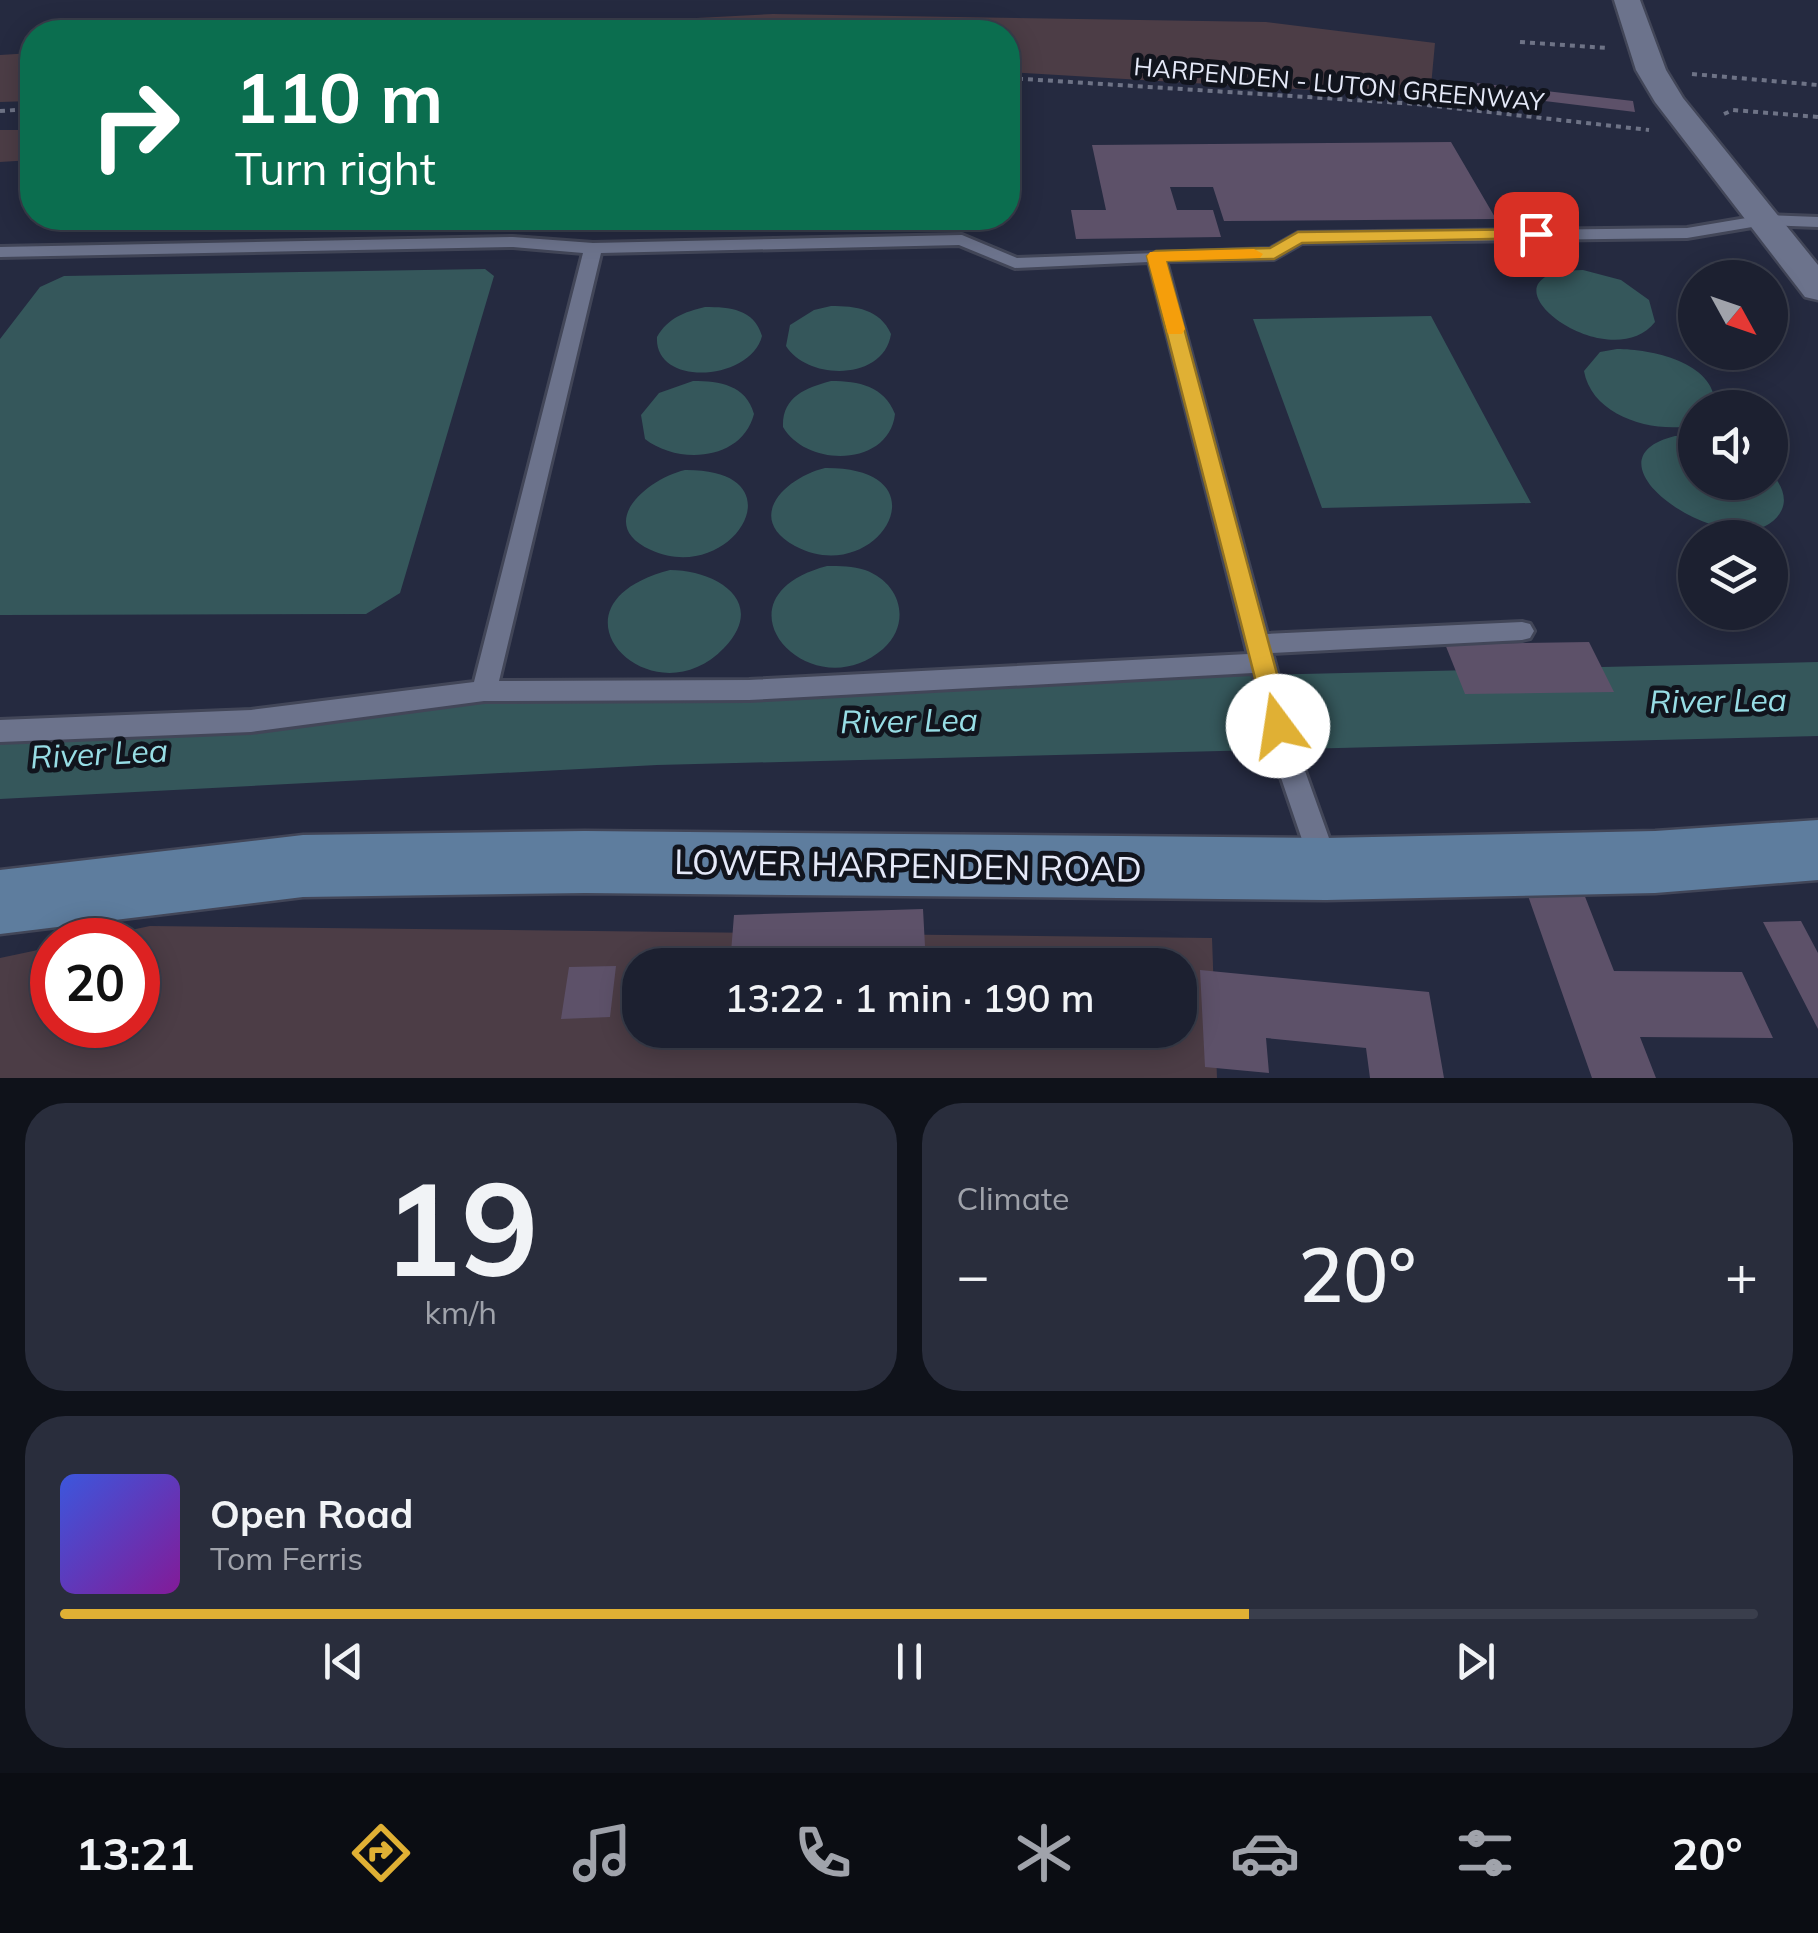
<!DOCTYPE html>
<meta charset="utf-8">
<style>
body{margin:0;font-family:Mulish,sans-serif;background:#292d3c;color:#f1f3f6;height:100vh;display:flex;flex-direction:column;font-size:38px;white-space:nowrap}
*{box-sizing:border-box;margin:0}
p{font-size:32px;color:#a0a3ab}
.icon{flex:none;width:55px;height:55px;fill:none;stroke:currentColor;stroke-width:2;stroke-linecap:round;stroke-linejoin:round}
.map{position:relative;height:1078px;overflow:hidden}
.panel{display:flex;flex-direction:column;gap:25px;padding:25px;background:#0f121a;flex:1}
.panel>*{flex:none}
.guide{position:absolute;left:20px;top:20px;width:1000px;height:210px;border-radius:40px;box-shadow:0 5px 25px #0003,0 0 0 2px #3a3e4c;background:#0b6e4f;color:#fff;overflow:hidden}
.needle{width:65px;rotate:130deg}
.buttons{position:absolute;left:1678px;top:260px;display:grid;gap:20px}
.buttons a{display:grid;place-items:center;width:110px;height:110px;border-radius:50%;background:#1c2030;box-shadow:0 5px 25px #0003,0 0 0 2px #3a3e4c;font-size:50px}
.speed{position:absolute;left:30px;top:918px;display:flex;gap:20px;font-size:50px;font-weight:700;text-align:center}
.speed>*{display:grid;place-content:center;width:130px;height:130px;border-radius:50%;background:#1c2030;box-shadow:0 5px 25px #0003,0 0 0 2px #3a3e4c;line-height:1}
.speed .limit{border:15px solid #d22;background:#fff;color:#111}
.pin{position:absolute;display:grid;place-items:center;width:85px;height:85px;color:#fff;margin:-42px;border-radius:20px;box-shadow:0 5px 15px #0006}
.me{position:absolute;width:110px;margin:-55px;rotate:346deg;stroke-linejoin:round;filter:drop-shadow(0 0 8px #0008)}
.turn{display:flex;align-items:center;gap:35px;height:210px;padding:0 50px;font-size:45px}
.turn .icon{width:130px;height:130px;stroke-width:2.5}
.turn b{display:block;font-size:70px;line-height:85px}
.big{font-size:75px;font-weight:600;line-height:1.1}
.panel .card{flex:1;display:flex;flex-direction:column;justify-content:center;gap:15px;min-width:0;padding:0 35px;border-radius:40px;background:#292d3c}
.panel .dial{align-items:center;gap:0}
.dial b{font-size:130px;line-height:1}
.song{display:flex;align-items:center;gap:30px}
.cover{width:120px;height:120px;border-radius:15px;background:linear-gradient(135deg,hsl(230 70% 55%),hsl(290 70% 35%))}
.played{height:10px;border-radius:5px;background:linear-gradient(90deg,#e0b034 70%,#3a3e4c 70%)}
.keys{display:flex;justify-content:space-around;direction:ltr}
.heat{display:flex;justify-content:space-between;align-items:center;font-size:55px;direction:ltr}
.panel .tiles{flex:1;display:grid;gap:25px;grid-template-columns:1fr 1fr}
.card:last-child{grid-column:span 2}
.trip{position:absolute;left:622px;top:948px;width:575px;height:100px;border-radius:40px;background:#1c2030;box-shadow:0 5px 25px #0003,0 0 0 2px #3a3e4c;font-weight:600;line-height:100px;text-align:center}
.tabs{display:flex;height:160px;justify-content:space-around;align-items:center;background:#0b0d13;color:#a0a3ab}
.tabs .icon{width:70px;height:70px}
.tabs .active{color:#e0b034}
.tabs b{font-size:45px;color:#f1f3f6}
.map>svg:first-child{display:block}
.green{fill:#4c3d46;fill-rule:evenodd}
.water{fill:#35575b}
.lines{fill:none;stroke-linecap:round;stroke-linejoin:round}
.river{fill:#35575b;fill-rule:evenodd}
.building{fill:#5d5169}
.service-casing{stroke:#424658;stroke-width:6}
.minor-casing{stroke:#424658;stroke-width:5}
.secondary-casing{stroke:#424658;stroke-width:5}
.path{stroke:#6e7386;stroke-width:4;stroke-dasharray:5 5;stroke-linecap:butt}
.service{fill:#6c738c;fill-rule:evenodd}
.minor{fill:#6c738c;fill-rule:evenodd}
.secondary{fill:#5e7d9e;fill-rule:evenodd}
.route{fill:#e0b034;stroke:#927222;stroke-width:2.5}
.slow{fill:#f59e0b}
.labels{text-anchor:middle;stroke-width:10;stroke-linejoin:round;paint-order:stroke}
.far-street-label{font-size:25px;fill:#e5e9f8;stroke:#11141d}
.water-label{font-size:32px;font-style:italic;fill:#97dde5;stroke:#11141d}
.near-street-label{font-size:35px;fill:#e5e9f8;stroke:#11141d}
</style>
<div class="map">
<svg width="1818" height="1078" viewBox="0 0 1818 1078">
<rect width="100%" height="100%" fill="#252a40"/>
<path class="green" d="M773 14 1266 22 1435 43 1430 97 1008 72V32H427Z
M32 53V101L0 102V55Z
M0 130H32V160L0 162Z
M150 926 1212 938 1217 1078H0V958L52 947V1025H138V940H83ZM640 965H1180V1030H640Z"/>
<path class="water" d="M485 269 494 276 400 593 366 614 0 615V339L40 287 64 276Z
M1583 270 1621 280 1649 300 1655 322C1607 382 1463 271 1583 270Z
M831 306C856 306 880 309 891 334 884 381 808 381 786 346L790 325 814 310Z
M705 307C730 307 754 309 762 336 751 381 654 388 657 337 668 318 684 312 705 307Z
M1431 316 1531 503 1322 508 1253 319Z
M1617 349C1651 349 1717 362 1715 407L1695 408V425C1655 434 1592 417 1584 371L1600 352Z
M693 381C720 381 746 385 754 414 742 461 678 465 645 439L641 415 659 393Z
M831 381C859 381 884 386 895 414 889 467 807 468 783 427 782 397 805 388 831 381Z
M1675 436H1695V482H1770V472C1781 483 1789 499 1780 513 1744 572 1569 462 1675 436Z
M825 468C950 467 877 590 795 546 743 517 787 477 825 468Z
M685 470C804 469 732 587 651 550 594 524 647 479 685 470Z
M827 566C840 566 853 566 865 570 901 583 912 623 883 649 810 712 706 598 827 566Z
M670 570C715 570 769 601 724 648 651 724 535 605 670 570Z"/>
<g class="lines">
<path class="river" d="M1818 662V736L657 765 0 799V719L657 689Z"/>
</g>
<path class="building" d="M1477 83 1633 101 1635 112 1479 93Z
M1451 142 1496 219 1224 221 1213 187H1170L1177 210H1213L1221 237 1076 239 1071 210H1106L1092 145Z
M733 218H859V228L732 230Z
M1589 642 1614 692 1465 694 1445 644Z
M1527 893 1584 894 1614 971 1742 972 1773 1038 1640 1037 1656 1078H1592Z
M923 909 926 965H730L734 915Z
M1801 921 1818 953V1029L1763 922Z
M616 966 610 1017 561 1019 569 967Z
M1200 970 1429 992 1444 1078H1370L1366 1048 1266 1038 1269 1073 1205 1067Z
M726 1030H781V1043L725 1044Z"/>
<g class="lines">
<defs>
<path id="service" d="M1764 215 1818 217V227L1764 225 1687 238 1302 243 1274 259 1166 261 1267 634 1522 622 1530 624 1534 631 1530 638 1522 640 1272 653 1300 757 1339 866 1335 875 1325 879 1315 875 1311 866 1274 757 1253 673 749 700 484 701 251 732 0 742V720L251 710 474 682 583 253 513 247 0 257V247L513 237 593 243 962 235 1017 258 1270 249 1298 233 1687 228ZM959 245 1015 268 1149 262 1248 654 749 680 499 681 601 253Z"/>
<path id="minor" d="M1614 0H1640L1666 70 1683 98 1818 265V300L1805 297 1655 102 1636 70Z"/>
<path id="secondary" d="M1818 820V880L1655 893 1326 900 585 893 303 897 0 934V870L303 835 585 831 1326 838 1655 831Z"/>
</defs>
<use href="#service" class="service-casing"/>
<use href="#minor" class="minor-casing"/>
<use href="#secondary" class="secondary-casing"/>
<path class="path" d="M1520 42 1607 48
M1692 74 1818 85
M1008 78 1417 104 1649 130
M0 111 32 109
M1724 114 1733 110 1818 117"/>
<use href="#service" class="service"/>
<use href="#minor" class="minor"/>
<use href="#secondary" class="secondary"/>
</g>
<path class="route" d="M1536 229 1542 231V238L1302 243 1274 259 1166 261 1291 726 1288 733 1278 736 1269 733 1147 256 1156 251 1270 248 1298 232Z"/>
<path class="slow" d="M1254 249 1263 254 1260 258 1166 261 1185 329 1182 334H1168L1147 256 1150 252Z"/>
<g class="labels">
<g class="far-street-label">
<text transform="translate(1339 84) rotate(5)" y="9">HARPENDEN - LUTON GREENWAY</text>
</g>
<g class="water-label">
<text transform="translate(1718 701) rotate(-1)" y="11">River Lea</text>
<text transform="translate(909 721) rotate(-1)" y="11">River Lea</text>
<text transform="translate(99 754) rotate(-3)" y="11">River Lea</text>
</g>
<g class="near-street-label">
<text transform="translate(908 866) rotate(1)" y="12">LOWER HARPENDEN ROAD</text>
</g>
</g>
</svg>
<div class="buttons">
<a><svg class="needle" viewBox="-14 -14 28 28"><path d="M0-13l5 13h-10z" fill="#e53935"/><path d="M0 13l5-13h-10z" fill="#a0a3ab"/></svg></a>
<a><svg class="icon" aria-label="sound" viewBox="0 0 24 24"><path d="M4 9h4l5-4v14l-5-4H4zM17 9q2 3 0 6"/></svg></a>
<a><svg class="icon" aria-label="layers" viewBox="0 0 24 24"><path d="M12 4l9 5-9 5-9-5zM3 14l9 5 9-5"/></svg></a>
</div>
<div class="speed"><div class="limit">20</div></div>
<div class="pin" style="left:1536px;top:234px;background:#d93025"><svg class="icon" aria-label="arrive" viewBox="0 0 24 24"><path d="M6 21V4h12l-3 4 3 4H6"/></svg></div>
<svg class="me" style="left:1278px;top:726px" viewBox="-20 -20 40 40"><circle r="19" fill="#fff"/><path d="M0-13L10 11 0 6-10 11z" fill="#e0b034"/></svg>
<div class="trip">13:22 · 1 min · 190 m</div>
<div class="guide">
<div class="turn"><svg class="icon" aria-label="right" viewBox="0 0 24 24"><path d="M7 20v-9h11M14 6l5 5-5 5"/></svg><div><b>110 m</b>Turn right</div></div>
</div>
</div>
<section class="panel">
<div class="tiles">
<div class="card dial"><b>19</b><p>km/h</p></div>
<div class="card"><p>Climate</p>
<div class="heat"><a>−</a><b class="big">20°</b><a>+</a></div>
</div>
<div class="card">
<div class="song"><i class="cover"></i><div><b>Open Road</b><p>Tom Ferris</p></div></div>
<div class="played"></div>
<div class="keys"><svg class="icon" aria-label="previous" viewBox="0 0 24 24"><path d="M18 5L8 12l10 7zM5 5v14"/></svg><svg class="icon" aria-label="pause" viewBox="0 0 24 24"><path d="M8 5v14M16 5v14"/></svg><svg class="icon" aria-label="next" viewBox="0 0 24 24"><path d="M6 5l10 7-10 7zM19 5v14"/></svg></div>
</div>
</div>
</section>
<nav class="tabs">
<b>13:21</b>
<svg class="icon active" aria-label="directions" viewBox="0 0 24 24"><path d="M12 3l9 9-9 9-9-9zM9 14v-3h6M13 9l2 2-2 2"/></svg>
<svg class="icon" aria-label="music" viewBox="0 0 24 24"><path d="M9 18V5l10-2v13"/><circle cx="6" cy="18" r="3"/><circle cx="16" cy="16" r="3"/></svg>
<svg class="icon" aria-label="phone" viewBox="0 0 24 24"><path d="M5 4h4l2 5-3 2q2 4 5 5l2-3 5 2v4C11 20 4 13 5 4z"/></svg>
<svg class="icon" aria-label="climate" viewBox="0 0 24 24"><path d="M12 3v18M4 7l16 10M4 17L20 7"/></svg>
<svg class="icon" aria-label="car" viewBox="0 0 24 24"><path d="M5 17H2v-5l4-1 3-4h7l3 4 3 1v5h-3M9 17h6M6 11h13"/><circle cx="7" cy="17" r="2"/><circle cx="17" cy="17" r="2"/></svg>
<svg class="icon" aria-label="filters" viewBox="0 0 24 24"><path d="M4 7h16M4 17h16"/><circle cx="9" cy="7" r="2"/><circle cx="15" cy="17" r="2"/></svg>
<b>20°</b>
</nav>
